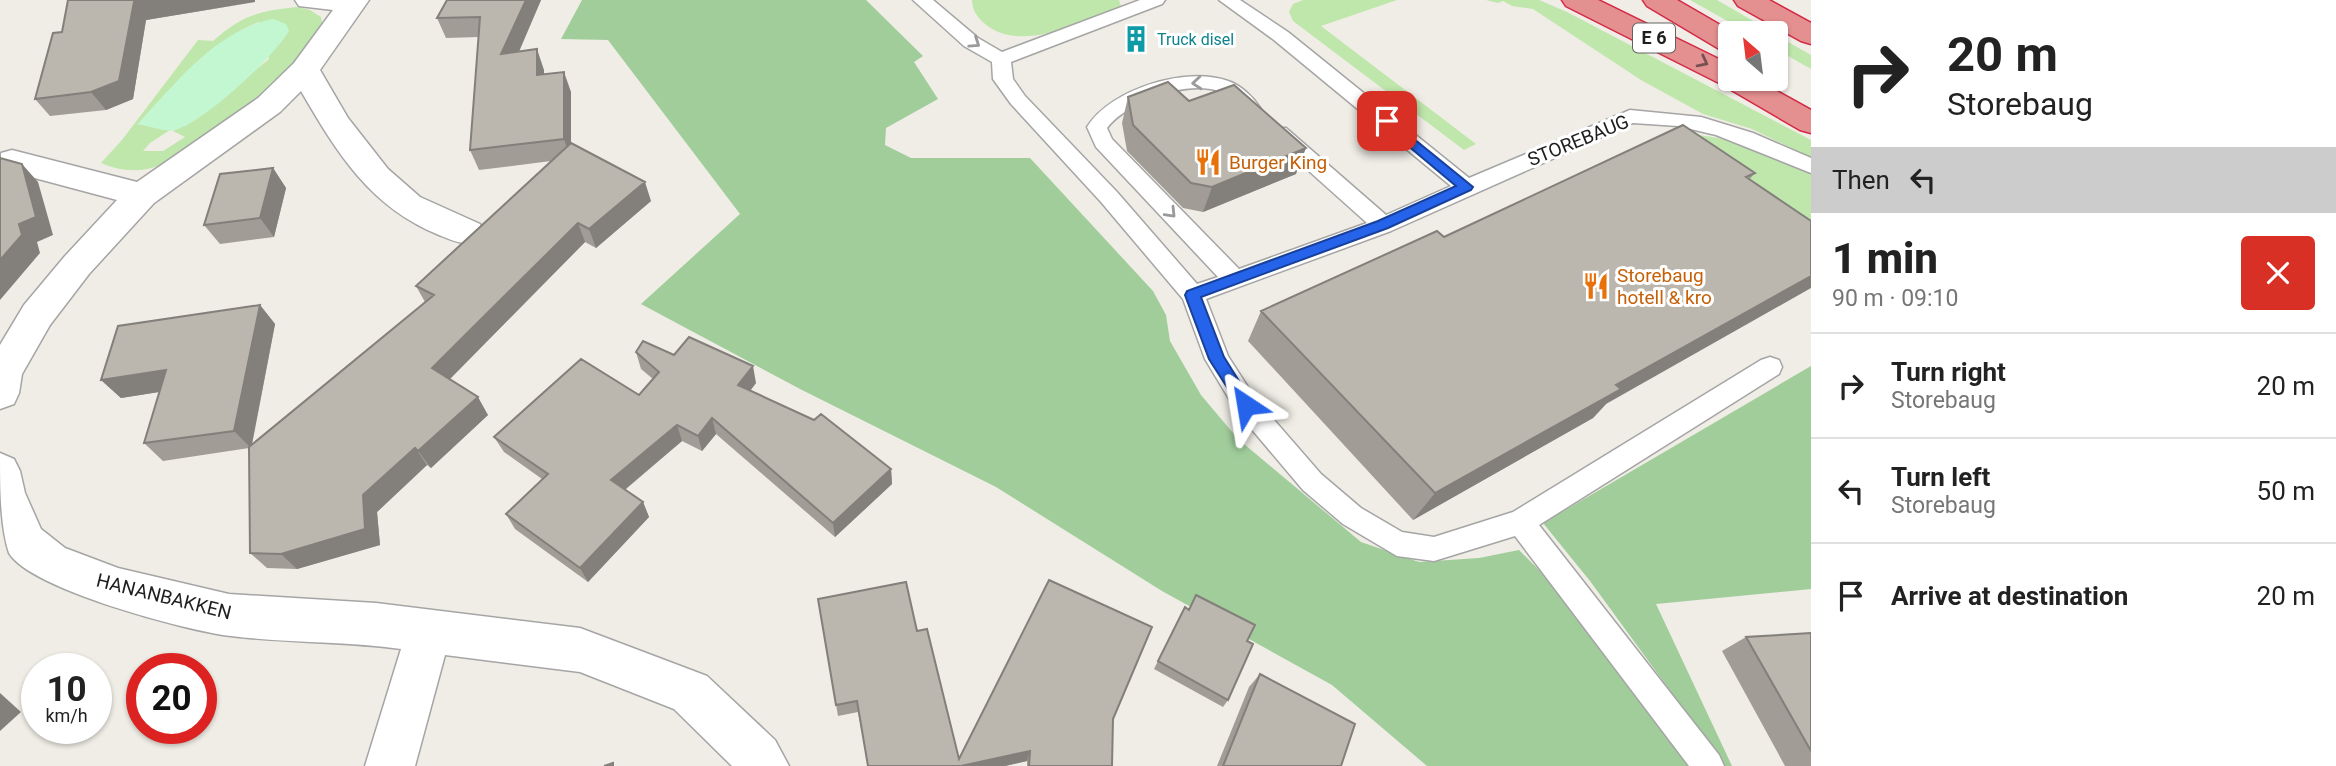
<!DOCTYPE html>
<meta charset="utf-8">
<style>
:root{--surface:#fff;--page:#f2f2f2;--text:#222;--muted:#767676;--line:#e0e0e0}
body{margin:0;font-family:Roboto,sans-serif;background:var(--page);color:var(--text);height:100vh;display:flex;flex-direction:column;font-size:26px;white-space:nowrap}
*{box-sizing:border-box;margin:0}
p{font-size:23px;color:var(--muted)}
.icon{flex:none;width:38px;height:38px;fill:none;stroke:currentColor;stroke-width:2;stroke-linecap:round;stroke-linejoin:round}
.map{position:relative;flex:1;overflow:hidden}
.panel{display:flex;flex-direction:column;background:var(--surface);width:525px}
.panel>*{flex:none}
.banner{background:#fff;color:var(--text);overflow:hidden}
.needle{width:46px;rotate:332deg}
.tools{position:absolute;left:1718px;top:21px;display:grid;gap:14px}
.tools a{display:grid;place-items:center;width:70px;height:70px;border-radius:7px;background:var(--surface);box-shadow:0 2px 5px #0004;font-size:35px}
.speed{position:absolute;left:21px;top:653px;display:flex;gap:14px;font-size:35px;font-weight:700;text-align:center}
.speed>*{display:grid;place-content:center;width:91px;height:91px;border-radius:50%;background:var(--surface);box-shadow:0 2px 5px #0004;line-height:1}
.speed small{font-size:18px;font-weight:400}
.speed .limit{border:10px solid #d22;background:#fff;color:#111}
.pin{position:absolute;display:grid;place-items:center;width:60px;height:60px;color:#fff;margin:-30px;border-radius:14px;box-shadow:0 4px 10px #0006}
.me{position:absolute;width:77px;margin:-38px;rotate:327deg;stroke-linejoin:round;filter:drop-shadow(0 0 5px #0008)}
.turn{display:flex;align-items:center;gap:24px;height:147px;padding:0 21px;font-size:32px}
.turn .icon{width:91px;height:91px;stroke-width:2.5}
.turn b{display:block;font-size:49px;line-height:60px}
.then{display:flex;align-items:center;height:66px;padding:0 21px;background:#0003;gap:14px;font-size:26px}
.round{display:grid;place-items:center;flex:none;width:74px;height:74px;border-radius:7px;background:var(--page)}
.summary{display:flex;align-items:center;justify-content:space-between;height:119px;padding:0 21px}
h1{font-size:42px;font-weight:800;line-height:52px}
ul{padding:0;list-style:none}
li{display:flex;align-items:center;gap:21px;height:105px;padding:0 21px;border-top:2px solid var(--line)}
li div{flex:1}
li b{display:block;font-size:26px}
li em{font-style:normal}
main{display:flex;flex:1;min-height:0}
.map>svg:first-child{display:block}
.grass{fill:#bfe7ac;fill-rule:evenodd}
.forest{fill:#a1cd9b}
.park{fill:#c3f7d1}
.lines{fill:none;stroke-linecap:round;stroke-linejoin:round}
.service-casing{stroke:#a5a5a5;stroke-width:3}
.minor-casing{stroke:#a5a5a5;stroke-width:3}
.motorway-casing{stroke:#d42a46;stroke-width:3}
.service{fill:#fff;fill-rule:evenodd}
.minor{fill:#fff;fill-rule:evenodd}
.motorway{fill:#e48f90;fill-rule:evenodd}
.wall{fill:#a19d96}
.shaded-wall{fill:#837f7a}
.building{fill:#bbb6ae;stroke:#837f7a;stroke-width:2}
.oneway{stroke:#9a9a9a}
.oneway2{stroke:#775151}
.route{fill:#2563eb;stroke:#184099;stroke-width:2}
.labels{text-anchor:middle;stroke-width:6;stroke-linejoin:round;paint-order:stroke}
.far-culture-label{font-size:16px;fill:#0d838f;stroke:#fff;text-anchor:start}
.shield{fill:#fff;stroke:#626262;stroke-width:2}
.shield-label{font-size:18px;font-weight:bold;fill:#1e1e1e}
.street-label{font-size:19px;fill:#1e1e1e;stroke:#fff}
.food-label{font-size:19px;fill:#c56008;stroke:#fff;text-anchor:start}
</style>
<main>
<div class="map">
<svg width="1811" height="766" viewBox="0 0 1811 766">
<rect width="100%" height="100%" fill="#efede5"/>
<path class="grass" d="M 972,0 L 1119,0 L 1121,6 C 1085,21 1019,55 984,23 C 977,17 972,9 972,0 Z
M 1303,0 L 1397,0 L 1321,26 L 1476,144 L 1464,150 L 1293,21 L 1289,12 L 1293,4 Z
M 1486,0 L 1539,0 L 1567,12 L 1811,140 L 1811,158 L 1752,129 L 1703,114 L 1641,80 L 1533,9 L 1512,6 L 1503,1 L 1498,3 Z
M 1690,0 L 1717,0 L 1774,33 L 1749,33 Z
M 297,7 L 310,10 L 321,17 L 323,27 C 294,75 249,104 204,136 C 191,145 178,158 164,164 C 142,173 122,172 101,163 L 122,140 L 198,40 L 213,41 C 242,15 259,11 297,7 ZM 259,22 L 269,59 L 197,118 L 173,131 L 185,137 L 163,151 L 143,151 L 150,143 L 170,130 L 138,124 C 174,85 209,42 259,22 Z
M 1776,35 L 1811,55 L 1811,69 L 1776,49 Z
M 1698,135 C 1739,139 1774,156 1811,174 L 1811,234 L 1791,224 Z"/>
<path class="forest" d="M 582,0 L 866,0 L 923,56 L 914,62 L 938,99 L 886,128 L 885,145 L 911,158 L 1030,158 L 1153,291 L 1166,315 L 1170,341 L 1201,395 L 1238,439 L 1361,542 L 1419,562 L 1479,558 L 1519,550 L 1544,575 L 1693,766 L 1427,766 L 1332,685 L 1162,591 L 996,487 L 802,390 L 641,304 L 740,214 L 608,40 L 561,39 Z
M 1811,366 L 1811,589 L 1656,604 L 1732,766 L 1725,766 L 1590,581 L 1543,523 Z"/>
<path class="park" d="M 273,19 L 286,24 L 289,31 C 273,58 204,122 175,130 C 165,132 148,126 138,124 C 176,83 215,31 273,19 Z"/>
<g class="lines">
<defs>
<path id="service" d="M 913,0 L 933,0 L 978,38 L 1002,52 L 1140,0 L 1165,0 L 1162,4 L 1011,62 L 1013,79 L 1025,96 L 1117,192 L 1197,284 L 1218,277 L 1096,147 L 1087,127 C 1111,89 1186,66 1228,81 C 1241,85 1254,98 1261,109 L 1258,114 C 1239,119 1234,96 1218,91 C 1186,80 1127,102 1107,128 L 1112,139 L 1239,269 L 1367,223 L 1272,138 L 1269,133 L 1272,128 L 1286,128 L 1386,215 L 1451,186 L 1274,40 L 1219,0 L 1240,0 L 1288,32 L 1469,178 L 1630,110 L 1701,117 L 1753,133 L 1811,158 L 1811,173 L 1716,135 L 1678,126 L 1633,123 L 1391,231 L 1206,299 L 1228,356 L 1255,398 L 1321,474 L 1361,508 L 1402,532 L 1434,537 L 1513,512 L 1761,360 L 1770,357 L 1779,360 L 1782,367 L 1779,374 L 1539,525 L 1719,755 L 1724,766 L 1689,766 L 1515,536 L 1434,561 L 1397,556 L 1343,524 L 1303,490 L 1237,412 L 1205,359 L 1183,299 L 1101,202 L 1011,104 L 993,79 L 992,62 L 964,46 Z"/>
<path id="minor" d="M 295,0 L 369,0 L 320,70 L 348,118 L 388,169 L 420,197 L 480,224 L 485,233 L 480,242 C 464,246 454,241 439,235 C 370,207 337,153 301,91 L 280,112 L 154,203 L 89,274 L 50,325 L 22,374 L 19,393 L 14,404 L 0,409 L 0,345 L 24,305 L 65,256 L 117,200 L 1,169 L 1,153 L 12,150 L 137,182 L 258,98 L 294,63 L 333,10 L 299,6 Z
M 0,453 L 14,459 L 20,471 L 25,493 L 41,529 L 65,548 L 118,568 L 229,594 L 376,603 L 580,628 L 707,676 L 775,740 L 789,766 L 732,766 L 674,709 L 580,672 L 445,655 L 415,766 L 365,766 L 401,649 C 345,641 287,643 231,636 C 187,631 30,589 9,553 C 0,526 0,484 0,453 Z"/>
<path id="motorway" d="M 1562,0 L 1598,0 L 1731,65 L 1731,79 L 1755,79 L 1811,110 L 1811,133 L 1800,130 L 1721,84 L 1566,6 Z
M 1643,0 L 1677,0 L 1734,33 L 1731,33 L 1731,53 L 1721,50 L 1647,6 Z
M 1734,0 L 1769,0 L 1811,23 L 1811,44 L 1801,41 L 1738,6 Z"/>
</defs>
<use href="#service" class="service-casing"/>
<use href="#minor" class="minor-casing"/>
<use href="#motorway" class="motorway-casing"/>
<use href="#service" class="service"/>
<use href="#minor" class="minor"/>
<use href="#motorway" class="motorway"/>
</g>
<path class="wall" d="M 541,0 L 519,52 L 544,70 L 544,74 L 571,92 L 571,143 L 651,201 L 596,248 L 585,242 L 450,379 L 488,415 L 431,468 L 427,465 L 377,512 L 380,545 L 297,569 L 267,568 L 250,553 L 249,448 L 163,461 L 144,443 L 159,392 L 121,398 L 101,380 L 260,305 L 275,324 L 252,445 L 425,302 L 416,286 L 551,161 L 479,170 L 470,150 L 479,37 L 446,38 L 437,18 Z
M 255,2 L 146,20 L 133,99 L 106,110 L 50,116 L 35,99 L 62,32 Z
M 1128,97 L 1189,101 L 1296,174 L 1203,212 L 1183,208 L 1127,151 L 1122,123 Z
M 273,168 L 286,188 L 274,237 L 220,244 L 204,225 Z
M 1755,173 L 1749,180 L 1606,404 L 1593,418 L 1413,520 L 1248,341 L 1261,311 L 1444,237 Z
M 636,352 L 674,355 L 756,383 L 750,391 L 891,469 L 892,484 L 835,537 L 716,434 L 702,451 L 682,441 L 625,490 L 643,502 L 649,517 L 588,582 L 515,529 L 506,514 L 542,479 L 504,452 L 494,437 L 639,395 L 653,379 L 641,369 Z
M 1196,595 L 1247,641 L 1228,700 L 1223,707 L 1154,669 L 1185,607 L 1189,610 Z
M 818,599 L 917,631 L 959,759 L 1113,719 L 1112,766 L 1027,766 L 1027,761 L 1005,766 L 868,766 L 858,712 L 838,716 Z
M 1811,633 L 1811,766 L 1785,766 L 1722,651 L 1746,637 Z
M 1260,674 L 1341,766 L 1217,766 L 1249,687 Z"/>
<path class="shaded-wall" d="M 148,0 L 255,0 L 255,2 L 146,20 L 133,99 L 106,110 L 91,92 L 134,2 Z
M 526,0 L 541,0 L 509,74 L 501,54 Z
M 537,49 L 544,70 L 544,95 L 537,75 Z
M 564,72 L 571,92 L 571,159 L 564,139 Z
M 1306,148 L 1296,174 L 1203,212 L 1212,187 Z
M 22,164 L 38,182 L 53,235 L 37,242 L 40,253 L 0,300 L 0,260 L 19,224 Z
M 273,168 L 286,188 L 274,237 L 260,218 Z
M 645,182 L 651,201 L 596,248 L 589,229 Z
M 578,223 L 585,242 L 443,386 L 432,368 Z
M 1811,276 L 1811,288 L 1606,404 L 1593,418 L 1413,520 L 1435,493 L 1616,385 Z
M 260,305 L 275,324 L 251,448 L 234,431 Z
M 753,366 L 756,383 L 742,401 L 738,385 Z
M 166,370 L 184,388 L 121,398 L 101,380 Z
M 478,397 L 488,415 L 431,468 L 418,451 Z
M 712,418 L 716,434 L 702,451 L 698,436 Z
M 677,425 L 682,441 L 618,495 L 611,480 Z
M 415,448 L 427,465 L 377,512 L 380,545 L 297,569 L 281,554 L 363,495 Z
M 891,469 L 892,484 L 835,537 L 833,523 Z
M 643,502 L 649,517 L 588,582 L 580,568 Z
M 0,693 L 21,712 L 0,731 Z
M 1030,751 L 1027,761 L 1005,766 L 961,766 Z"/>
<path class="building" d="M 68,0 L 148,0 L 134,2 L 119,81 L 91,92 L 35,99 L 53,33 L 62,32 Z
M 447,0 L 526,0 L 501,54 L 537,49 L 537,75 L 564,72 L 564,139 L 470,150 L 480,17 L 437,18 Z
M 1168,82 L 1189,101 L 1234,85 L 1306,148 L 1212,187 L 1191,183 L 1133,125 L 1128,97 Z
M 1683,125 L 1755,173 L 1746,177 L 1811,221 L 1811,276 L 1616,385 L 1621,389 L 1435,493 L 1261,311 L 1437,231 L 1444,237 Z
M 571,143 L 645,182 L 589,229 L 578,223 L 432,368 L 478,397 L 418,451 L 415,448 L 363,495 L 365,529 L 281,554 L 250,553 L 249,447 L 434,295 L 416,286 Z
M 0,158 L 22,164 L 36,217 L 19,224 L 22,235 L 0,260 Z
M 273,168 L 260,218 L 204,225 L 220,174 Z
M 260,305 L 234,431 L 144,443 L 166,370 L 101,380 L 118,326 Z
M 689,337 L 753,366 L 738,385 L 814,420 L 821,414 L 891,469 L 833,523 L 712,418 L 698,436 L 677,425 L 611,480 L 643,502 L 580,568 L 506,514 L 548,474 L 494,437 L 581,359 L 639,395 L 659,372 L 636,352 L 643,341 L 674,355 Z
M 1049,580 L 1152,627 L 1113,719 L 1112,766 L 1029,766 L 1030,751 L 961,766 L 868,766 L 857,701 L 836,705 L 818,599 L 906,582 L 917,631 L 927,629 L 959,759 Z
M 1196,595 L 1255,625 L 1247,641 L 1253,644 L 1228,700 L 1158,661 L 1185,607 L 1189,610 Z
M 1811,633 L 1811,751 L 1746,637 Z
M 1260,674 L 1355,724 L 1341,766 L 1223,766 Z
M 613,763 L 613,766 L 604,766 Z"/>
<defs><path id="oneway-chevron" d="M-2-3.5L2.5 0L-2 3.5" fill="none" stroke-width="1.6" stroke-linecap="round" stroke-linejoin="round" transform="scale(1.75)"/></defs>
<g class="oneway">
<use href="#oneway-chevron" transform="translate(975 43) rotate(34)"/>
<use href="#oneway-chevron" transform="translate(1197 83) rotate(175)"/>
<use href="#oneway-chevron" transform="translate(1171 213) rotate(46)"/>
</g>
<use class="oneway2" href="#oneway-chevron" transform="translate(1703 62) rotate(27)"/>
<path class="route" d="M 1387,117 L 1473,187 L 1471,190 L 1388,228 L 1201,297 L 1224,357 L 1254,405 L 1252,409 L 1241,409 L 1209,359 L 1185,295 L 1187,291 L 1378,221 L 1456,186 L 1382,124 L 1382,118 Z"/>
<defs>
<symbol id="building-bare" viewBox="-9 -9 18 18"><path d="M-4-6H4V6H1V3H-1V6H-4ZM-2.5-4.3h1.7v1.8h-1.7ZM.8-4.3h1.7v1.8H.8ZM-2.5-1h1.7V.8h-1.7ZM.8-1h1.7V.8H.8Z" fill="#0f9aa8" stroke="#fff" stroke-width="2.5" paint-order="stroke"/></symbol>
<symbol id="restaurant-bare" viewBox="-9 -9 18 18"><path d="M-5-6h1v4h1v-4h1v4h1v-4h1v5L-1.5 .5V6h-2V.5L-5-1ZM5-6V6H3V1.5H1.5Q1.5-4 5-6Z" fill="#e8710a" stroke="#fff" stroke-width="2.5" paint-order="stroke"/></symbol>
</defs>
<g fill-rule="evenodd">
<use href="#building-bare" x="1117" y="20" width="38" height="38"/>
<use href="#restaurant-bare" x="1189" y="143" width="38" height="38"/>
<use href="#restaurant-bare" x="1577" y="267" width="38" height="38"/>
</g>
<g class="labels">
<g class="far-culture-label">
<text x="1157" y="45">Truck disel</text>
</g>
<rect class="shield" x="1633" y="23.5" width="42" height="29" rx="5"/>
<g class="shield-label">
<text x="1654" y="44">E 6</text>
</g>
<g class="street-label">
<text transform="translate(1578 140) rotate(-22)" y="7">STOREBAUG</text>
<text transform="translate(164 596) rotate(14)" y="7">HANANBAKKEN</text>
</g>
<g class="food-label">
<text x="1229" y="169">Burger King</text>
<text x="1617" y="282">Storebaug<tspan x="1617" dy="22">hotell &amp; kro</tspan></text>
</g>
</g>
</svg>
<div class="tools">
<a><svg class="needle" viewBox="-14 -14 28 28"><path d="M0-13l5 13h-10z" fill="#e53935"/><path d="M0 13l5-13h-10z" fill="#767676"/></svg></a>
</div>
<div class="speed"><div>10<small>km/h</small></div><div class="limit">20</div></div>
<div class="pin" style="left:1387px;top:121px;background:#d93025"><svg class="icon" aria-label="arrive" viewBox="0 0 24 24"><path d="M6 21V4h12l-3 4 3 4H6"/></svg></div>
<svg class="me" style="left:1246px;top:405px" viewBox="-20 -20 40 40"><path d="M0-17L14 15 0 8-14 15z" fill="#2563eb" stroke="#fff" stroke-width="4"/></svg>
</div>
<section class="panel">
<div class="banner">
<div class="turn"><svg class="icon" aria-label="right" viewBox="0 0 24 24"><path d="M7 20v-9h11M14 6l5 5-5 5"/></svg><div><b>20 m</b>Storebaug</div></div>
<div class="then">Then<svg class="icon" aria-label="left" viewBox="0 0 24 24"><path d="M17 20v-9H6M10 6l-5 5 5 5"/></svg></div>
</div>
<div class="summary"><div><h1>1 min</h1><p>90 m · 09:10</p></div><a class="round" style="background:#d93025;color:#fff"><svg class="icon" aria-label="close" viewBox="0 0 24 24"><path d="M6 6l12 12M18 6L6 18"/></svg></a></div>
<ul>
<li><svg class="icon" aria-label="right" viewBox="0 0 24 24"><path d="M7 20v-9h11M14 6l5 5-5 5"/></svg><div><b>Turn right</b><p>Storebaug</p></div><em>20 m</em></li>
<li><svg class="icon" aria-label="left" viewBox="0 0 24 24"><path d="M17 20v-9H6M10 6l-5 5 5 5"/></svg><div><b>Turn left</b><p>Storebaug</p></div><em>50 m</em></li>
<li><svg class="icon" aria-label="arrive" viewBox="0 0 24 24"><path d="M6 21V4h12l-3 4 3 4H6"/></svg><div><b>Arrive at destination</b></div><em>20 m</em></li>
</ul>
</section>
</main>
